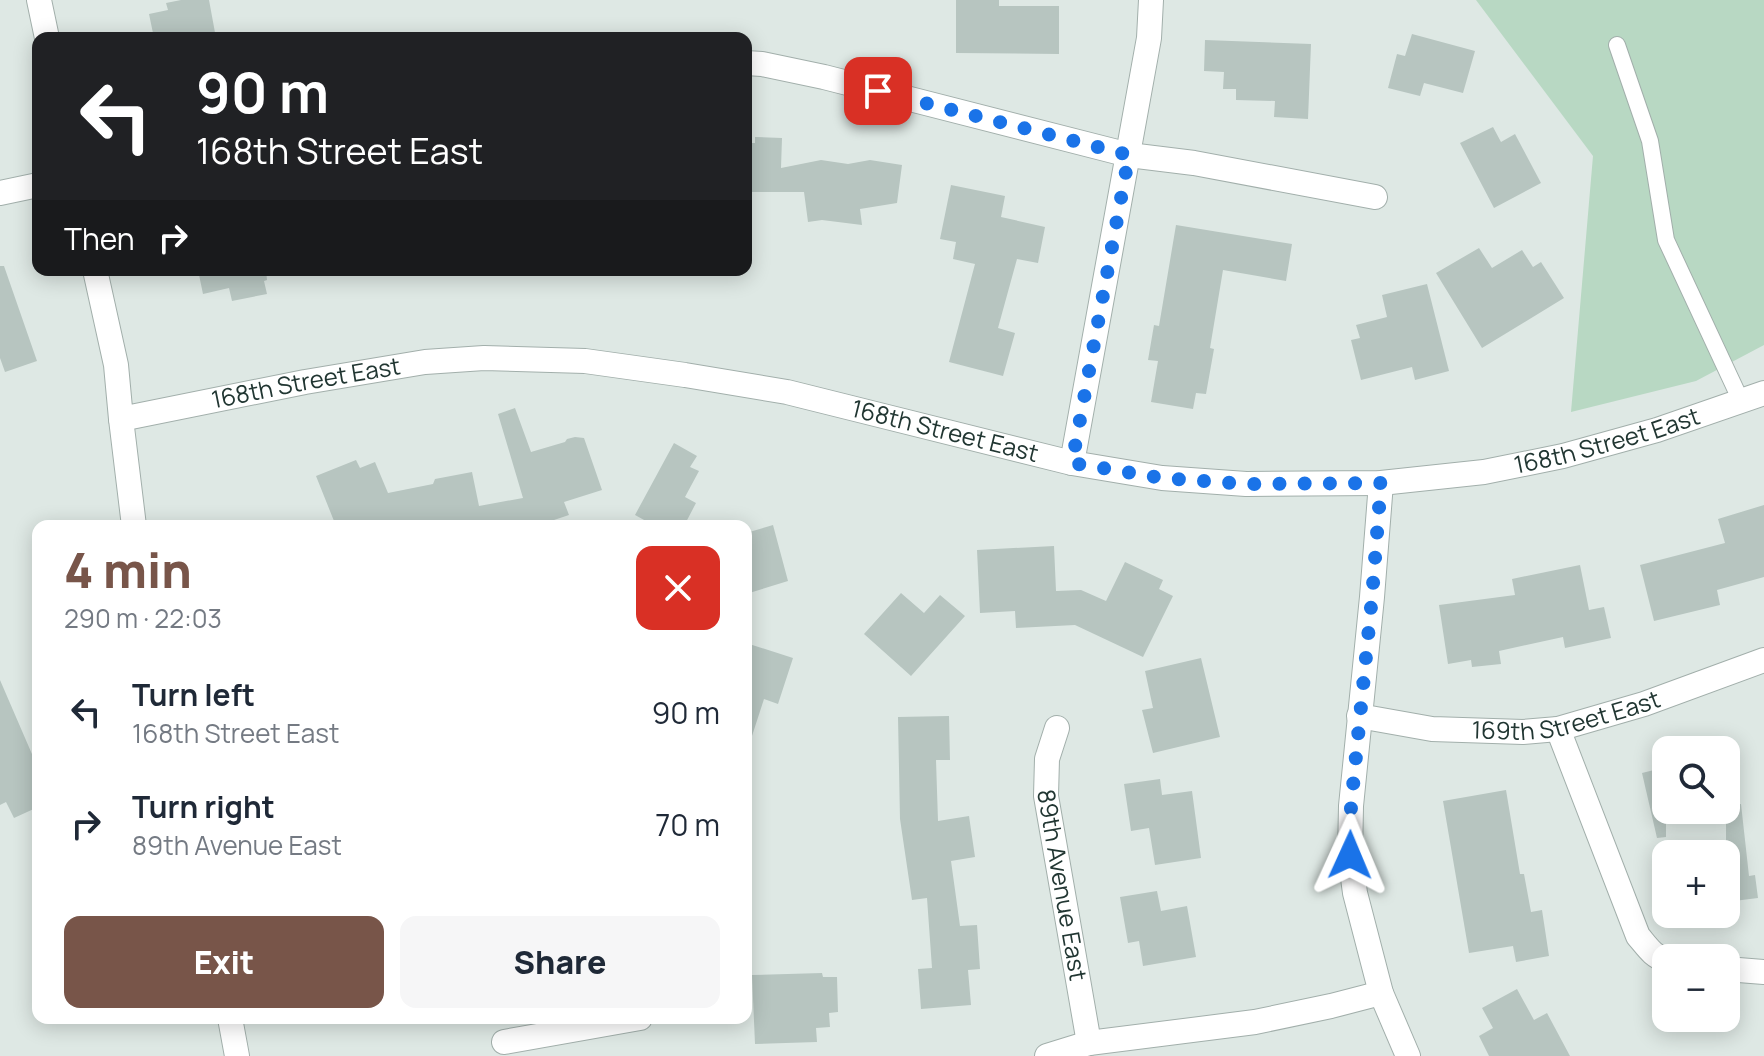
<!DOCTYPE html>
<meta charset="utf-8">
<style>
:root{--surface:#fff;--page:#f6f6f7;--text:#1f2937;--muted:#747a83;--accent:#785549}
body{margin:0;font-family:Manrope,sans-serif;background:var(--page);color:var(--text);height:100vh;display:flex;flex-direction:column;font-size:30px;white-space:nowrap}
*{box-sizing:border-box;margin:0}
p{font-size:26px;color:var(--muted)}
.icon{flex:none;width:44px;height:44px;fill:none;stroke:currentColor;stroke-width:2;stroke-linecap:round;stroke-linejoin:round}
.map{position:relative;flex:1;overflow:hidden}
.sheet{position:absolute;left:32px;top:520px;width:720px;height:504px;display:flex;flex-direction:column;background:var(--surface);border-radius:16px;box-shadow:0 4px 20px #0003}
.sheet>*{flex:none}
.hud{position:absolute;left:32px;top:32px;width:720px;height:244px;border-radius:16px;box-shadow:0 4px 20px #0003;background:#202124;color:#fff;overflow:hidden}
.controls{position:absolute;left:1652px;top:736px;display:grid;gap:16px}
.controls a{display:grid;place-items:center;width:88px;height:88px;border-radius:16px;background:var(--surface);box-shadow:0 4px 20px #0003;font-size:40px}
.pin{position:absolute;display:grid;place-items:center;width:68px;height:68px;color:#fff;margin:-34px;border-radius:16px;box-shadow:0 4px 12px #0006}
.me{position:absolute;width:88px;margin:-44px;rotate:1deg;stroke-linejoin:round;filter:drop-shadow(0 0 6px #0008)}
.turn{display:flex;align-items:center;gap:28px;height:168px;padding:0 32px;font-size:36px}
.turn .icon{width:104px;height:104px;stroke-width:2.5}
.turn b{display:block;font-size:56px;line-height:68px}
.then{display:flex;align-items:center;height:76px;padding:0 32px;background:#0003;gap:16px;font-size:30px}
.round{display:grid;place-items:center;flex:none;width:84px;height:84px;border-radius:16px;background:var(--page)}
.headline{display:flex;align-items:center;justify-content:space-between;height:136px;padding:0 32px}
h1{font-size:48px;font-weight:800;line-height:60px;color:var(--accent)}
.primary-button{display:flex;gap:16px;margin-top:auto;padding:16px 32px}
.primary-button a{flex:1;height:92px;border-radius:16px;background:var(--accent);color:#fff;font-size:32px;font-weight:800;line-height:92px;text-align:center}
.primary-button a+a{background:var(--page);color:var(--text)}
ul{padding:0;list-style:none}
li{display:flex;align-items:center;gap:24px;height:112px;padding:0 32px}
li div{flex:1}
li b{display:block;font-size:30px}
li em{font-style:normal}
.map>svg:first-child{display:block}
.green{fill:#b8d8c3}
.building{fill:#b7c5c0}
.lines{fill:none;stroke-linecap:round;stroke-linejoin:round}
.service-casing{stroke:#a2afab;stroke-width:18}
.minor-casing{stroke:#a2afab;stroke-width:26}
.tertiary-casing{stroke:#a2afab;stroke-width:26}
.service{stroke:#fff;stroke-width:16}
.minor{stroke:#fff;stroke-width:24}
.tertiary{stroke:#fff;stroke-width:24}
.route{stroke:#1a73e8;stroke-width:14;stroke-dasharray:0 25.2}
.labels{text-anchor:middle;stroke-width:7;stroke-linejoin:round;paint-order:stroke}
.street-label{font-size:24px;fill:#213632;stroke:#eef5f2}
</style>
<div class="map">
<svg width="1764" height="1056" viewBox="0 0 1764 1056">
<rect width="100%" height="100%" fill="#dee8e4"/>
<path class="green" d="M 1476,0 L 1764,0 L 1764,345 L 1696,381 L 1571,412 L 1593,156 Z"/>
<path class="building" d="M 181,0 L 209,0 L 216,38 L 154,38 L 149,14 L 168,10 L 166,3 Z
M 956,0 L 999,0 L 999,6 L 1059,6 L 1059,54 L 956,53 Z
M 1412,34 L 1475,51 L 1463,93 L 1424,83 L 1420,96 L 1388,88 L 1397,54 L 1405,56 Z
M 1205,40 L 1311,44 L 1308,119 L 1274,117 L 1275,101 L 1236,100 L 1236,89 L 1223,89 L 1224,72 L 1204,71 Z
M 1493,127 L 1501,142 L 1515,134 L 1541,183 L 1494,208 L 1460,143 Z
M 755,137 L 782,138 L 781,168 L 821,160 L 848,164 L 870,160 L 902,165 L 897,203 L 860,209 L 862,225 L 822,220 L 808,222 L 804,192 L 746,192 L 746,143 L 755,143 Z
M 951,185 L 1005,196 L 1001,217 L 1045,227 L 1038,263 L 1017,259 L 998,328 L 1015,333 L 1003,376 L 949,362 L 975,264 L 953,259 L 956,242 L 940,239 Z
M 1176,225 L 1292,244 L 1286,281 L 1223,270 L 1210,348 L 1214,349 L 1206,394 L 1196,393 L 1193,409 L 1151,402 L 1158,361 L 1148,360 L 1154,325 L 1159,326 Z
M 1479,248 L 1492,268 L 1522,250 L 1533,267 L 1541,262 L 1564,298 L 1482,348 L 1436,273 Z
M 0,266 L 4,266 L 37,361 L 5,372 L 0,358 Z
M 198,270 L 266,270 L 267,280 L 264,281 L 267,294 L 232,301 L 229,288 L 203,294 Z
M 1427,284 L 1449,371 L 1415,380 L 1412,367 L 1361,380 L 1351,340 L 1360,338 L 1356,325 L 1387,317 L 1382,295 Z
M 515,408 L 531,452 L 565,442 L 567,439 L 575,437 L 584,438 L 602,490 L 564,502 L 569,515 L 536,526 L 336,526 L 316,476 L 356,460 L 360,468 L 375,462 L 388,493 L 433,484 L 435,479 L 472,472 L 479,506 L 523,498 L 498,414 Z
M 674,443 L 697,456 L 690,467 L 699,471 L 685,497 L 696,503 L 684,526 L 655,526 L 635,515 Z
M 1764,505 L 1764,577 L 1717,590 L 1720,605 L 1654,621 L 1640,565 L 1725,543 L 1718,519 Z
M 773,525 L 788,581 L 746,594 L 746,533 Z
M 1054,546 L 1056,591 L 1081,590 L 1106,601 L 1125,562 L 1163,580 L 1159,589 L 1173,596 L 1143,657 L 1075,625 L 1016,628 L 1015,611 L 980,613 L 977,550 Z
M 1580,565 L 1589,610 L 1604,607 L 1611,638 L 1565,648 L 1563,637 L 1499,651 L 1501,664 L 1472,667 L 1471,660 L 1448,664 L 1439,605 L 1515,595 L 1512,579 Z
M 901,593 L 924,613 L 940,595 L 965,616 L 911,676 L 864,634 Z
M 746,643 L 793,658 L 778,704 L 764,699 L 751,739 L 746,739 Z
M 1201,658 L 1220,737 L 1153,753 L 1142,710 L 1153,708 L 1145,671 Z
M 0,680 L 38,768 L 38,807 L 14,818 L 6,802 L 0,805 Z
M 949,716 L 950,760 L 936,760 L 938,821 L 969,816 L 975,857 L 951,861 L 960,926 L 977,925 L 980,969 L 968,970 L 971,1005 L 921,1009 L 918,969 L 932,968 L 927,898 L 912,900 L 900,819 L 898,717 Z
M 1666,767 L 1666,837 L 1657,838 L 1642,773 Z
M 1160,779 L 1162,795 L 1192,791 L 1201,858 L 1155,865 L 1149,828 L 1131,831 L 1124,784 Z
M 1506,790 L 1520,874 L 1524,874 L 1531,912 L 1542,910 L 1549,956 L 1516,962 L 1513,946 L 1469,953 L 1443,801 Z
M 1741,804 L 1749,876 L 1755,875 L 1758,898 L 1726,902 L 1726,805 Z
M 1157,891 L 1161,911 L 1187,906 L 1196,957 L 1143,966 L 1139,941 L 1128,943 L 1120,897 Z
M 822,973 L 823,977 L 837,977 L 838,1012 L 829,1013 L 830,1027 L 816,1028 L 817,1042 L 755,1044 L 752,975 Z
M 1517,989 L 1534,1020 L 1547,1013 L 1570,1056 L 1489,1056 L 1479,1036 L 1493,1028 L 1482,1008 Z"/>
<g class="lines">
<defs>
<path id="service" d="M 1617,45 L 1650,141 L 1666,240 L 1741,401"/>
<g id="minor">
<path d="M 746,63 L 762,64 L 824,77 L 1129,155 L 1194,163 L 1375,197"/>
<path d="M 0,193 L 38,185"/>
<path d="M 121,419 L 134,526"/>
<path d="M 1072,463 L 1149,38 L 1151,0"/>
<path d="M 1381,483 L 1372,597 L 1351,806 L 1350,855 L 1355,893 L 1381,993 L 1408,1056"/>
<path id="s1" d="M 1359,716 L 1432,729 L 1523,732 L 1558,729 L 1644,704 L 1764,660"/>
<path id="s2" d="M 1057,728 L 1047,759 L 1046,796 L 1089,1043"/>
<path d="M 1558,729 L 1638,936 C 1646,945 1653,957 1666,960"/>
<path d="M 1726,969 L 1764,972"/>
<path d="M 230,1018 L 237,1056"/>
<path d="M 504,1042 L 640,1018"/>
<path d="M 1047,1056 L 1089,1043 L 1255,1022 L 1331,1006 L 1381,993"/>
</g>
<g id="tertiary">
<path d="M 39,0 L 47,38"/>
<path id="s3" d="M 95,270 L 116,365 L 121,419 L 305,382 L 425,362 L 484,358 L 585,361 L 685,375 L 787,392 L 1072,463 L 1162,478 L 1246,484 L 1381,483 L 1484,472 L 1563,456 L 1657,430 L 1764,393"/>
</g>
</defs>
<use href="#service" class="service-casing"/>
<use href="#minor" class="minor-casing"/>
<use href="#tertiary" class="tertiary-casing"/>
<use href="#service" class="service"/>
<use href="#minor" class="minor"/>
<use href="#tertiary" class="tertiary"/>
</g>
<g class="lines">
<path class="route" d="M 878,91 L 1129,155 L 1072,463 L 1162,478 L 1246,484 L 1381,483 L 1372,597 L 1351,806 L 1350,855"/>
</g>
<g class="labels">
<g class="street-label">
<text dy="8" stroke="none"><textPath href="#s3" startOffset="340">168th Street East</textPath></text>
<text dy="8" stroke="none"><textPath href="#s3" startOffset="988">168th Street East</textPath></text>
<text dy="8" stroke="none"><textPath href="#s3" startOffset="1660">168th Street East</textPath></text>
<text dy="8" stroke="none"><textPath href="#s1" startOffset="210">169th Street East</textPath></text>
<text dy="8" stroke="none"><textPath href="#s2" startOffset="160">89th Avenue East</textPath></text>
</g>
</g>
</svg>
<div class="controls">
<a><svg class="icon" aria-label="search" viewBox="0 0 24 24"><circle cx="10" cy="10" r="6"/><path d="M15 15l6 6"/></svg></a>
<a>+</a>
<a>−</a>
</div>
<div class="pin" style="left:878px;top:91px;background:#d93025"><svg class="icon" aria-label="arrive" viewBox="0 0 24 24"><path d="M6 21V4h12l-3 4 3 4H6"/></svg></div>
<svg class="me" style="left:1350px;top:855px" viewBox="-20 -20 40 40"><path d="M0-17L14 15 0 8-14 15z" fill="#1a73e8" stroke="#fff" stroke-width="4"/></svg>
<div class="hud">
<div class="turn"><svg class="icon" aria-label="left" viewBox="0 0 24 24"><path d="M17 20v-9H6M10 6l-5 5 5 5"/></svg><div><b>90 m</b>168th Street East</div></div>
<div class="then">Then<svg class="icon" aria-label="right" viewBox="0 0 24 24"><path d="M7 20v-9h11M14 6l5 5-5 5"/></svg></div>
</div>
<section class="sheet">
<div class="headline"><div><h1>4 min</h1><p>290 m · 22:03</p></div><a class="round" style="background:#d93025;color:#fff"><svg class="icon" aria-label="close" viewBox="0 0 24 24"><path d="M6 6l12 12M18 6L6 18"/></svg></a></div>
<ul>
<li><svg class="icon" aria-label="left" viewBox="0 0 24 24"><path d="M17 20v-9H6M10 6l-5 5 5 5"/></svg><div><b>Turn left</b><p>168th Street East</p></div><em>90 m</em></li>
<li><svg class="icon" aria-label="right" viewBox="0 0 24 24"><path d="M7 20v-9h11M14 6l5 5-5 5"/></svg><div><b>Turn right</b><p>89th Avenue East</p></div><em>70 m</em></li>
</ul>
<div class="primary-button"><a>Exit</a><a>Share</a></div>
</section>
</div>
